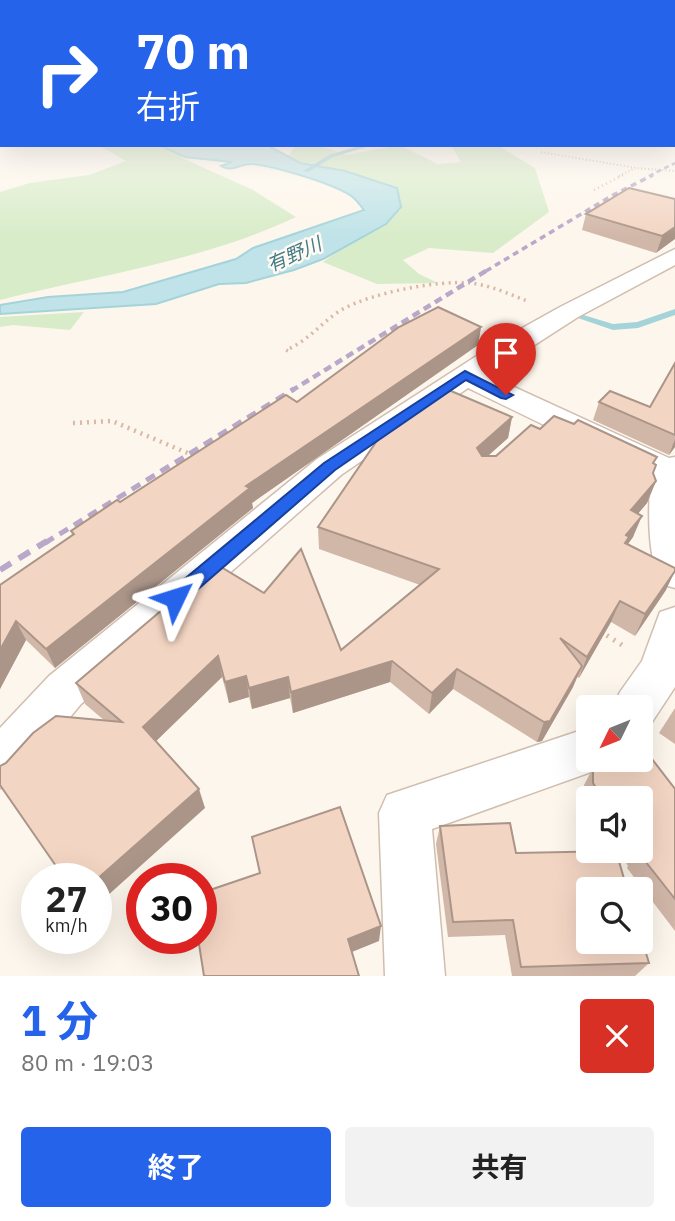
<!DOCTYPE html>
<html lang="ja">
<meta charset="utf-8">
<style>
:root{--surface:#fff;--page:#f2f2f2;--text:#222;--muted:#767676;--accent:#2563eb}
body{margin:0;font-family:"IBM Plex Sans","Noto Sans JP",sans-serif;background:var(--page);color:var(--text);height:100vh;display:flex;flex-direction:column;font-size:26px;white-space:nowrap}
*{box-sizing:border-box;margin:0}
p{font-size:23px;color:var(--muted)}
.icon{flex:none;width:38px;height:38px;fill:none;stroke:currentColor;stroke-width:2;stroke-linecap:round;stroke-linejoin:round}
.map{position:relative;height:976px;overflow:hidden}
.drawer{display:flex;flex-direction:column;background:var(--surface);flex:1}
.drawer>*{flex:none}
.top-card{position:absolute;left:0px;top:0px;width:676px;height:147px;box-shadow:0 7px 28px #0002;background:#2563eb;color:#fff;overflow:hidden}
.needle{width:46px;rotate:227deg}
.controls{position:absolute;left:576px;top:695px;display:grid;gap:14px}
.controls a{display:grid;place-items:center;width:77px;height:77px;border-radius:7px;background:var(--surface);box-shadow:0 7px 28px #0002;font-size:35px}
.speed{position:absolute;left:21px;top:863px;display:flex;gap:14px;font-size:35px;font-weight:700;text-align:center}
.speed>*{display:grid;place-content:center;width:91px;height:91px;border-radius:50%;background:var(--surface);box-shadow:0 7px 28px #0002;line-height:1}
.speed small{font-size:18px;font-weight:400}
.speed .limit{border:10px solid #d22;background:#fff;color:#111}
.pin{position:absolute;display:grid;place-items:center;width:60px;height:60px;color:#fff;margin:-72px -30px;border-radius:50% 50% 50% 0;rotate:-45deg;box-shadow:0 0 7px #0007}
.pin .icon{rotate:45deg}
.me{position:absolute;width:77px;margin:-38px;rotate:49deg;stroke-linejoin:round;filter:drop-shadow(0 0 5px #0008)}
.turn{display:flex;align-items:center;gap:24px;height:147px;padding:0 21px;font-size:32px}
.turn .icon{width:91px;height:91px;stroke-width:2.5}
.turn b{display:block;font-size:49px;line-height:60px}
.round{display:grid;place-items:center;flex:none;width:74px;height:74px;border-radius:7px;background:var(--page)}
.overview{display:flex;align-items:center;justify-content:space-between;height:119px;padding:0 21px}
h1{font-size:42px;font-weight:700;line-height:52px;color:var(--accent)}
.button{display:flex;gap:14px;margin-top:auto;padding:14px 21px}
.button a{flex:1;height:80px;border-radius:7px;background:var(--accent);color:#fff;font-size:28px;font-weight:700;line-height:80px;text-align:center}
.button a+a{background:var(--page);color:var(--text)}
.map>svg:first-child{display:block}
.green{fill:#d8ecc9}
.water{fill:#bfe3e8;stroke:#a5d3da;stroke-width:2}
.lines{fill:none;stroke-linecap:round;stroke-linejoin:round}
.stream{fill:#a5d3da;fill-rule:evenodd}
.minor-casing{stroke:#d1beb0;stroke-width:3}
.path-far4{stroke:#d9b8a5;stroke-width:2;stroke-dasharray:1 2.5;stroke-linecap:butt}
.path-far3{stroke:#d9b8a5;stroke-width:2.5;stroke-dasharray:1 3.5;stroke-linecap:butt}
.path-far2{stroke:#d9b8a5;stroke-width:3.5;stroke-dasharray:2 4.5;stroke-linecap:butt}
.path-far1{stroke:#d9b8a5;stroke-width:4.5;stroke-dasharray:2 5;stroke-linecap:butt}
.path{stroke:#d9b8a5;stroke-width:5;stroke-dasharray:2 6;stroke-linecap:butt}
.minor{fill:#fff;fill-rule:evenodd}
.rail-far4{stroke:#b9a8c9;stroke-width:2.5;stroke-dasharray:5 3.5;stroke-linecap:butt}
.rail-far3{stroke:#b9a8c9;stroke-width:3.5;stroke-dasharray:6 4.5;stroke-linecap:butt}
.rail-far2{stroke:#b9a8c9;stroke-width:4.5;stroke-dasharray:8 5;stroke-linecap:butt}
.rail-far1{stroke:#b9a8c9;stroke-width:5;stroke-dasharray:10 7;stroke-linecap:butt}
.rail{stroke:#b9a8c9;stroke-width:6;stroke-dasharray:13 9;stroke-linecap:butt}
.wall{fill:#d1b7a8}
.shaded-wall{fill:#aa9588}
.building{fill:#f3d5c3;stroke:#aa9588;stroke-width:2}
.route{fill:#2563eb;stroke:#184099;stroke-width:2}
.labels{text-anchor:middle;stroke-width:5;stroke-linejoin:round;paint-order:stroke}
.far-water-label{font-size:19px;font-style:italic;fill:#437c86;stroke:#fffaf3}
</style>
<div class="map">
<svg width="675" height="976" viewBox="0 0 675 976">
<rect width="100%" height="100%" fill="#fdf6ec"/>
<path class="green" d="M 98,145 L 168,145 L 179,148 L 182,158 L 253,190 L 296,217 C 203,261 99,275 0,300 L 0,192 L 30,183 L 89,175 L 126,161 Z
M 296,145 L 317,145 L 347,155 L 399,145 L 438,164 L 461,162 L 451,145 L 497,145 L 535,168 L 549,212 L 493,253 L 429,248 L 403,260 L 419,274 L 438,283 L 377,284 L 323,262 L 396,207 L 284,163 Z
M 84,312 L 70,330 L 13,325 L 0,327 L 0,317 Z"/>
<path class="water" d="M 159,145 L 267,145 L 300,163 L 345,171 L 397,188 L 401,207 L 386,224 L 323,259 L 294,270 L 246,283 L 219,284 L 156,304 L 0,314 L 0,305 L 48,297 L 123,292 L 236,259 L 253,248 L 364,210 C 359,204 355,197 348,194 C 330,183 272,165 252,164 C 241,163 232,173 221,166 L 232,162 L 185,157 Z"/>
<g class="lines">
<path class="stream" d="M 674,112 L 675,112 L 675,116 L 674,116 Z
M 362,145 L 373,145 L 333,157 L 308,172 L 303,171 L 329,155 Z
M 675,309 L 675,315 L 638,328 L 613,330 L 572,316 L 577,313 L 613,324 L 637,322 Z"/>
<defs>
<path id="minor" d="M 675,249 L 675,265 L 578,317 L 488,375 L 669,458 L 675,457 L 675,588 L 661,584 C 647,557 648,507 651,477 L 468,388 L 341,475 L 81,704 L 17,781 L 0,788 L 0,728 L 49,676 L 317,459 L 506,337 L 560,307 Z
M 675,607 L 675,687 L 652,722 L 640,726 L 640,707 L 613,707 L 620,692 L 642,661 L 660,612 Z
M 588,728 L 588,760 L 609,760 L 605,767 L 432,829 L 445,976 L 385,976 L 379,813 L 387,795 Z"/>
</defs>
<use href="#minor" class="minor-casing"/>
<path class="path-far4" d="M 541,152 L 636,168 L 675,171
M 619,176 L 635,168"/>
<path class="path-far3" d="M 594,190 L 623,175"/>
<path class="path-far2" d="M 288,351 L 286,350 C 309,341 322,321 343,309 C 372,293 437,280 470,283 C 490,285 509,294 527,301"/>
<path class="path-far1" d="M 73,423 L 112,421 L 197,457"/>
<path class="path" d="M 600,631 L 625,647"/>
<use href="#minor" class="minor"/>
<path class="rail-far4" d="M 649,176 L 675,163"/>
<path class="rail-far3" d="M 486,271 L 613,195 L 653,175"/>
<path class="rail-far2" d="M 291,391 L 489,269"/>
<path class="rail-far1" d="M 45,543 L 294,389"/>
<path class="rail" d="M 0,570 L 47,541"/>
</g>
<path class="wall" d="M 675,199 L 656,253 L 582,230 L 586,214 Z
M 481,327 L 478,345 L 252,503 L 253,508 L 55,668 L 26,640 L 0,689 L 0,585 L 72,535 L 71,531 L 120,502 L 297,402 Z
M 675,363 L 675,447 L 669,455 L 593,420 L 599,402 L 650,407 Z
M 512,417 L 508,438 L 488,456 L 496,456 L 540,429 L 654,464 L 653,473 L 656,481 L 647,503 L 638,514 L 633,537 L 628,544 L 666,590 L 635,636 L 611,622 L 579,678 L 577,677 L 573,687 L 542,741 L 537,742 L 453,689 L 429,714 L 390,682 L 293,713 L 290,698 L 252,709 L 249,697 L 229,703 L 222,677 L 156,741 L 205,808 L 56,866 L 105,721 L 85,704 L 76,683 L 216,564 L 341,650 L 420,585 L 319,549 L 318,527 Z
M 675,708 L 675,744 L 659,733 Z
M 593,768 L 675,789 L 675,931 L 627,868 L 628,866 L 618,850 L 640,850 L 640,798 L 588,798 L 588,806 L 584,800 L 584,785 Z
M 440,826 L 516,853 L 649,963 L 635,976 L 512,976 L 505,935 L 448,937 L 436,844 Z"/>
<path class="shaded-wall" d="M 675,227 L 675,239 L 656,253 L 662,236 Z
M 481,327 L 478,345 L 252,503 L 253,508 L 55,668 L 46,649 L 246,486 Z
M 512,417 L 508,438 L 473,469 L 477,448 Z
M 675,439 L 675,447 L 669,455 Z
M 656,481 L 647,503 L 622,532 L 631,510 Z
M 642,516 L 633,537 L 625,548 L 621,559 L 626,535 Z
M 675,571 L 666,590 L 635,636 L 645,614 Z
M 620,601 L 611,622 L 579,678 L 587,657 Z
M 16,621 L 26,640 L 0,689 L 0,650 Z
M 218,656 L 222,677 L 150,747 L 143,727 Z
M 392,661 L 390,682 L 293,713 L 291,692 Z
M 582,666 L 573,687 L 542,741 L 537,742 L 544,722 Z
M 457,669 L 453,689 L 429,714 L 432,693 Z
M 246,676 L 249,697 L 229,703 L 225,682 Z
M 288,677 L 290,698 L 252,709 L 249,688 Z
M 199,789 L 205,808 L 96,906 L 96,880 Z
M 381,926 L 379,941 L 347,954 L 348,939 Z"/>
<path class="building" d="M 629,188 L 675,199 L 675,227 L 662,236 L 586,214 Z
M 438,307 L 481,327 L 246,486 L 250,488 L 46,649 L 16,621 L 0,650 L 0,585 L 74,534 L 71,531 L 117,500 L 120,502 L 286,395 L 297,402 L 399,327 Z
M 675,363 L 675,435 L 599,402 L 610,391 L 650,407 Z
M 444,388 L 512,417 L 477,448 L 482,456 L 496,456 L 531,425 L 540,429 L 554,416 L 574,424 L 578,420 L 657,457 L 653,463 L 656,465 L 653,473 L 656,481 L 631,510 L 642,516 L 626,535 L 629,537 L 625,543 L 675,568 L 675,571 L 645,614 L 620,601 L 587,657 L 560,638 L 582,666 L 550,721 L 544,722 L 457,669 L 432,693 L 392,661 L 291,692 L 288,677 L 249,688 L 246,676 L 225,682 L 218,656 L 143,727 L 199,789 L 96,880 L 96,878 L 47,878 L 45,875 L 56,866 L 0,785 L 0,766 L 6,763 L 33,733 L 56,716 L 122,722 L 76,683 L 216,564 L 264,593 L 301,549 L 341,650 L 439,569 L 318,527 L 387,426 Z
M 642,746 L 675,789 L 675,899 L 638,852 L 641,852 L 640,850 L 640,798 L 603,798 L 593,783 L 593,768 L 612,760 L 640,760 L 640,747 Z
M 340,807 L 381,926 L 348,939 L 359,976 L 204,976 L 198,938 L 201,938 L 201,893 L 260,873 L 252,837 Z
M 510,823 L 516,853 L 616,851 L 627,889 L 588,889 L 588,942 L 640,942 L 640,933 L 649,963 L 521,967 L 513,920 L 453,922 L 440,826 Z"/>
<linearGradient id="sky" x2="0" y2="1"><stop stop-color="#97c7e8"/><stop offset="0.43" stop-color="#fefbf6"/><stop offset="1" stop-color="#fefbf6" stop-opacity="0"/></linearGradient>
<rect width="675" height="237" fill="url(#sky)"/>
<path class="route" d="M 465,371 L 513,395 L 506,399 L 501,398 L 466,380 L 335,470 L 182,603 L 175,605 L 169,603 L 166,598 L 169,592 L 324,463 Z"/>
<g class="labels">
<g class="far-water-label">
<text transform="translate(294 254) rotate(-24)" y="7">有野川</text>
</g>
</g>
</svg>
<div class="controls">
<a><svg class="needle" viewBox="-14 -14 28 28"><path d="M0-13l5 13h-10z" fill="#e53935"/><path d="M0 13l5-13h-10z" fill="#767676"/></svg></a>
<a><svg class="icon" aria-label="sound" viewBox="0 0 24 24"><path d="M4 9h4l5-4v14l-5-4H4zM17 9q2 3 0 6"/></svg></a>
<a><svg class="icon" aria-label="search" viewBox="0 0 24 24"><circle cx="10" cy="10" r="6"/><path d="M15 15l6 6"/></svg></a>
</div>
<div class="speed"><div>27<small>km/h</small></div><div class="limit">30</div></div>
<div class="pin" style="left:506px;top:395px;background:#d93025"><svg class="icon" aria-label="arrive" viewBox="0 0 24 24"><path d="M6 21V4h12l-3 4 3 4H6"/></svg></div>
<svg class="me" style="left:175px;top:598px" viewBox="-20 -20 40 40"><path d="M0-17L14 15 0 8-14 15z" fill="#2563eb" stroke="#fff" stroke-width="4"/></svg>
<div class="top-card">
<div class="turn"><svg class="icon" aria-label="right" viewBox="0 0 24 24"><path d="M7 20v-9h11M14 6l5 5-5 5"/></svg><div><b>70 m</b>右折</div></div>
</div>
</div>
<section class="drawer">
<div class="overview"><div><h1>1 分</h1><p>80 m · 19:03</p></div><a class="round" style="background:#d93025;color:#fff"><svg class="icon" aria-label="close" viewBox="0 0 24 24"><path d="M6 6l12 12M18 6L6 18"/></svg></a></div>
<div class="button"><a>終了</a><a>共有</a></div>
</section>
